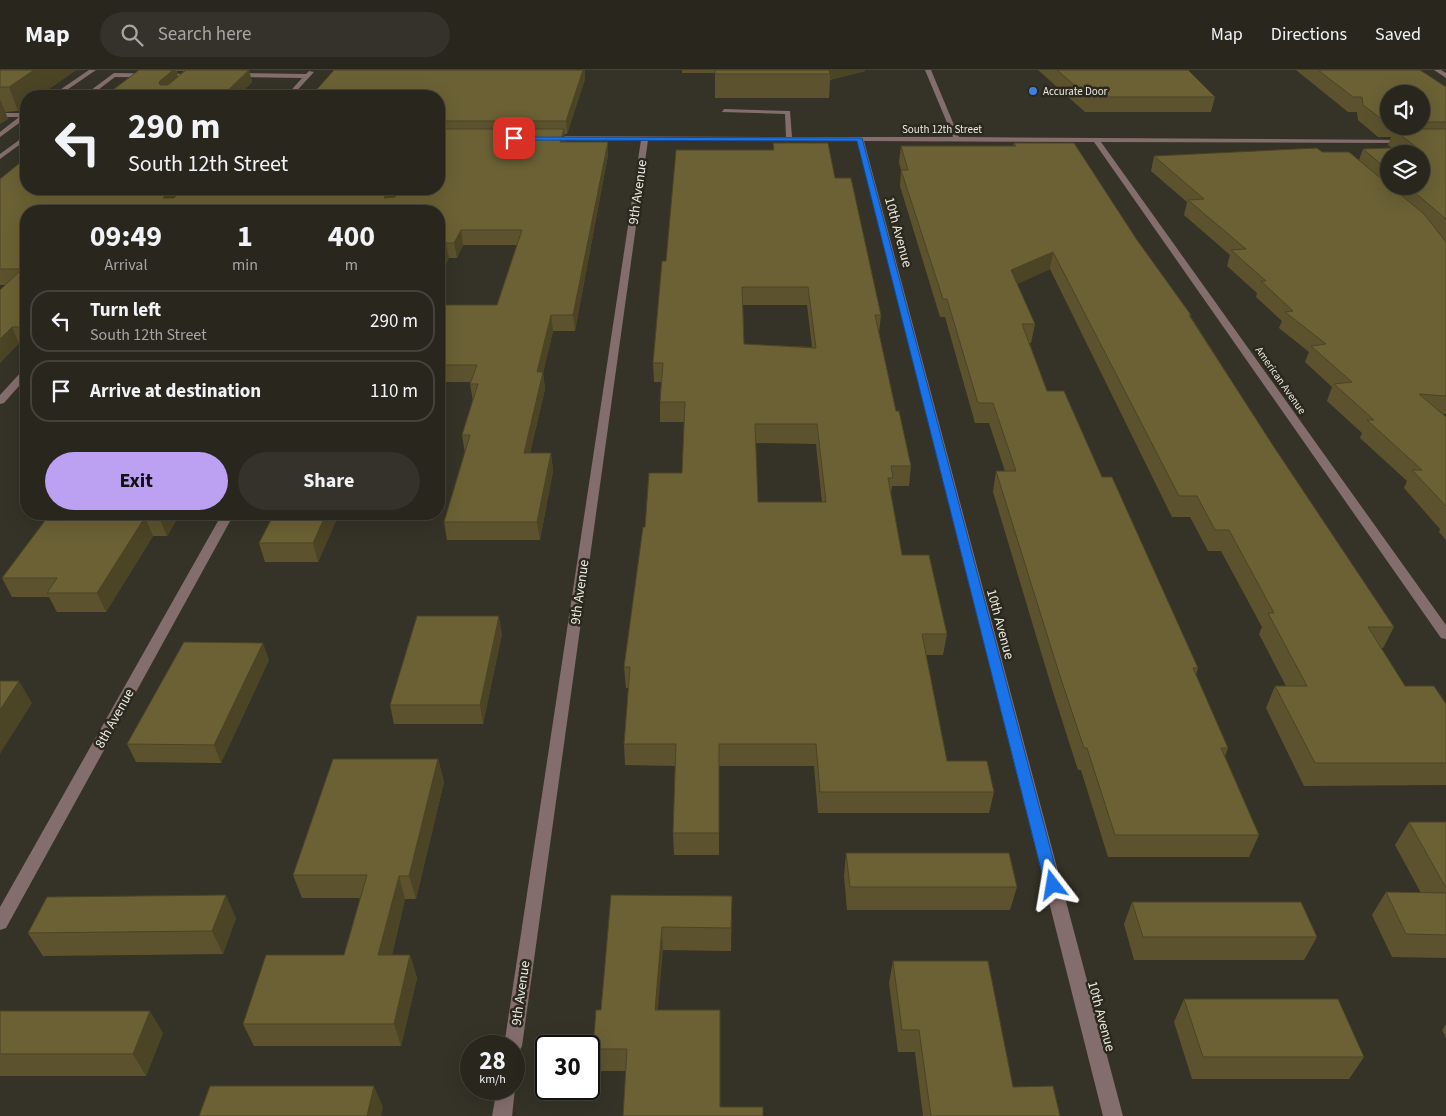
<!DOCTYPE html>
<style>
:root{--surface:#28261d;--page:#34322a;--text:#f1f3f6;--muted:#a5a5a4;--line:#44433b;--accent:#bca0f2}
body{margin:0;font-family:"Source Sans 3",sans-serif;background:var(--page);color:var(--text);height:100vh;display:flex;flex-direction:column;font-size:19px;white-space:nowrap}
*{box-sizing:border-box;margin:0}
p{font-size:16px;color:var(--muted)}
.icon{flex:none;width:28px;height:28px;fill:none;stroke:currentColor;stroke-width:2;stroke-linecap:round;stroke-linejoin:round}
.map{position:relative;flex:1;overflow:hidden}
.details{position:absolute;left:20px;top:135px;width:425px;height:315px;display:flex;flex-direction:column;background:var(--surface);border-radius:20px;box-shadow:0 5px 20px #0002,0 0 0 1px var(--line)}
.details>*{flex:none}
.guide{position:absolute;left:20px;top:20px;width:425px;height:105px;border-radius:20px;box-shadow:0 5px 20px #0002,0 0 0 1px var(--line);background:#28261d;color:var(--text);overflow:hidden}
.tools{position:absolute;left:1380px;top:15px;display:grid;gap:10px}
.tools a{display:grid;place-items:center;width:50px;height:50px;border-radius:50%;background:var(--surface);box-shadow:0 5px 20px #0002,0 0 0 1px var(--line);font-size:25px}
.speed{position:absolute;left:460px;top:965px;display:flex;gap:10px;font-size:25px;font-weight:700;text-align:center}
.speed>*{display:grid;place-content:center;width:65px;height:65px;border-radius:50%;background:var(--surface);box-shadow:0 5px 20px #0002,0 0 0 1px var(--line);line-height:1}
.speed small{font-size:12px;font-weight:400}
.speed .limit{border:2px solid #111;border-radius:8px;background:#fff;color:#111}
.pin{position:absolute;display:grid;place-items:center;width:42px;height:42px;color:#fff;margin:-21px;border-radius:10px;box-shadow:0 2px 8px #0006}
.me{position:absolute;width:55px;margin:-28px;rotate:346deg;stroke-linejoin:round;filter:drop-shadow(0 0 4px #0008)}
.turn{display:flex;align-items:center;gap:18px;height:105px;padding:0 25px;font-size:22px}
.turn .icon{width:65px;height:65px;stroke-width:2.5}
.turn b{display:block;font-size:35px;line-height:42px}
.eta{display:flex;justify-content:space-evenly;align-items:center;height:85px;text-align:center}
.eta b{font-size:30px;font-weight:700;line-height:35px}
.primary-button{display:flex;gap:10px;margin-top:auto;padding:10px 25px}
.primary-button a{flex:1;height:58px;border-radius:30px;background:var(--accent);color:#111;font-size:20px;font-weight:700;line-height:58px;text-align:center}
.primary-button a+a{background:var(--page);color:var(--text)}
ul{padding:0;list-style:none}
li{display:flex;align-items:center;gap:15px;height:62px;margin:0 10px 8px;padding:0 15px;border:2px solid var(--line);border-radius:20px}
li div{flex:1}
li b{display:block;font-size:19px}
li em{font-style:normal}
header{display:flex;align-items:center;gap:30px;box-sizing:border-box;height:70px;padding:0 25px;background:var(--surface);border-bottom:1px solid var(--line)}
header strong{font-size:24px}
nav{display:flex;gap:28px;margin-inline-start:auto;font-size:18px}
.search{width:350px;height:45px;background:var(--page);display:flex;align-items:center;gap:12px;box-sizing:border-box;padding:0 18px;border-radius:28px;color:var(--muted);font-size:19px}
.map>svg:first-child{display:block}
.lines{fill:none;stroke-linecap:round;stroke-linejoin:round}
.minor{fill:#846e6d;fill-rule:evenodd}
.wall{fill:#5c532e;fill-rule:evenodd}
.shaded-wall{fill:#4b4425}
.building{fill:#6b6135;stroke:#4b4425;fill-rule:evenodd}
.route{fill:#1a73e8;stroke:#114b97}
.shop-dot{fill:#3f7fe0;stroke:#2b291e;stroke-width:2}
.labels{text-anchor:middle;stroke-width:5;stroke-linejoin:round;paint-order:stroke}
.far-poi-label{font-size:11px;fill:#ebe9e2;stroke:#2b291e;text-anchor:start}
.far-street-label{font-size:11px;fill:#ebe9e2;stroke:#2b291e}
.street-label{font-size:14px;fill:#ebe9e2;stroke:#2b291e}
</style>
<header>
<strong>Map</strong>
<div class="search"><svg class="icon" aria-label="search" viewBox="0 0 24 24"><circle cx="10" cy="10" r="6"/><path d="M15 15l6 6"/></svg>Search here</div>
<nav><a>Map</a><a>Directions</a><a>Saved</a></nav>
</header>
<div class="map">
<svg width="1446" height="1046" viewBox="0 0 1446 1046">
<rect width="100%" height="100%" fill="#353327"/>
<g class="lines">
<path class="minor" d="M 89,0 L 96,0 L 58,26 L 51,26 Z
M 925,0 L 931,0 L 959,67 L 1408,70 L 1408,72 L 1406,73 L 1101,72 L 1446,555 L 1446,569 L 1441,568 L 1094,72 L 864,71 L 1123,1046 L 1103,1046 L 857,71 L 648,70 L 522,976 L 519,982 L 514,984 L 514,976 L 504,976 L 641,70 L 549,70 L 546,68 L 549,66 L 786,67 L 785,44 L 722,42 L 724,39 L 790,41 L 792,67 L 953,67 Z
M 1434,0 L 1441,0 L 1446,3 L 1446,8 Z
M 309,1 L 314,2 L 292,26 L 286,26 L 302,8 L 235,7 L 232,5 L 235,3 L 306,4 Z
M 114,3 L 190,4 L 193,6 L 170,26 L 164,26 L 184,8 L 115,7 L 90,26 L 83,26 Z
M 0,43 L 26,43 L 26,48 L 0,67 L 0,62 L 19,47 L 0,47 Z
M 26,65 L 26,70 L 0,89 L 0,84 Z
M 26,299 L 26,308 L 4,333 L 0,334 L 0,325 L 23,300 Z
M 222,444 L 234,444 L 6,858 L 0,860 L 0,837 Z
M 514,1015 L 515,1019 L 512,1046 L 492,1046 L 497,1019 L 514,1019 Z"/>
</g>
<path class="wall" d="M 0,0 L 76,0 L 39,26 L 26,26 L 26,36 L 18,41 L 5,42 L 8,49 L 0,54 Z
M 139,0 L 249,0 L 252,12 L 238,26 ZM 177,1 L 184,1 L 178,6 Z
M 682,0 L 865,0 L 865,1 L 830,10 L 829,28 L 715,28 L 715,3 L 682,3 Z
M 1038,0 L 1188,0 L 1215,27 L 1211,42 L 1085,42 Z
M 1296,0 L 1420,0 L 1446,17 L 1446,344 L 1443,344 L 1446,347 L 1446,470 L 1439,462 L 1440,459 L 1404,418 L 1407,411 L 1360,368 L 1362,363 L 1327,331 L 1332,317 L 1305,292 L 1309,282 L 1279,258 L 1282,251 L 1256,227 L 1257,223 L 1227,196 L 1230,185 L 1184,145 L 1187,132 L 1151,101 L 1154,86 L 1322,82 L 1359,90 L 1363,79 L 1392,78 L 1388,75 L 1391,67 L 1378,67 L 1358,50 L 1357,42 L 1348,42 ZM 1389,24 L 1421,24 L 1421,56 L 1389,56 ZM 1389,84 L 1421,116 L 1389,116 Z
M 585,9 L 567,64 L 564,64 L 565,72 L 608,72 L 608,85 L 575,261 L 553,261 L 543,303 L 545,319 L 530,383 L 551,383 L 553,401 L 540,470 L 447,470 L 444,452 L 465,383 L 462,365 L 473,331 L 470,314 L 471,312 L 439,312 L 439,235 L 497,235 L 517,175 L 463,175 L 457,188 L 449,188 L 26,141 L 26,273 L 19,273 L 0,293 L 6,215 L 0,215 L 0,109 L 26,119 L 398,119 L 394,127 L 439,119 L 439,26 Z
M 773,73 L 835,108 L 881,245 L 879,263 L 896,341 L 911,396 L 909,416 L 892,416 L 891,425 L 902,485 L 947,564 L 943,585 L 926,585 L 947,691 L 994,722 L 989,743 L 818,743 L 814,696 L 719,696 L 719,785 L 674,785 L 673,763 L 675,696 L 625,695 L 624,674 L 629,618 L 626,618 L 624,597 L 645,457 L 682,403 L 684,352 L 660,352 L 660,332 L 661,312 L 654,312 L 653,293 L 666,191 L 773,80 ZM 743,235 L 807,235 L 812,277 L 744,274 ZM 755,373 L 816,374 L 822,432 L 758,432 Z
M 1014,73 L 1137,170 L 1191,245 L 1191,247 L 1272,374 L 1394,557 L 1383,578 L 1381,578 L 1405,616 L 1446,634 L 1446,715 L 1304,716 L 1266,638 L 1275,616 L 1286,616 L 1259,564 L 1262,557 L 1221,481 L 1208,481 L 1190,447 L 1172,447 L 1050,199 L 1017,214 L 1035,254 L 1031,273 L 1029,273 L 1047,321 L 1102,407 L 1198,598 L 1196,605 L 1228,678 L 1225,686 L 1259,765 L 1249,787 L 1108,787 L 1081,700 L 1078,700 L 1053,622 L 993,422 L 996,401 L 1005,401 L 989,353 L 975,353 L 945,247 L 940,247 L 900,116 L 901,100 L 899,92 L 901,76 L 1013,76 Z
M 50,444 L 180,444 L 167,466 L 153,466 L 106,542 L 57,542 L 49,527 L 12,527 L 2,508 Z
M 274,444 L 339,444 L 318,492 L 265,492 L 259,473 Z
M 502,564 L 483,654 L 394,654 L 390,635 Z
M 269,590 L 221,693 L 136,692 L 127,674 Z
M 438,689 L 444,712 L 416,829 L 405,829 L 392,885 L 410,885 L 417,908 L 401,976 L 254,976 L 243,954 L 344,885 L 360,828 L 302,828 L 293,805 Z
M 1409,752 L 1446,752 L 1446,888 L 1392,887 L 1372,845 L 1386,822 L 1421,823 L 1395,775 Z
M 846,783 L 1017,817 L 1010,840 L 847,840 L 844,806 Z
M 611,825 L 732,826 L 731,881 L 663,880 L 623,1046 L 626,1001 L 596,1001 L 593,979 L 601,940 Z
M 1132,832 L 1317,867 L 1304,890 L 1134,890 L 1124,854 Z
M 236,848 L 223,884 L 43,886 L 28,863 Z
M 893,891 L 1013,1017 L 1060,1046 L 923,1046 L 915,982 L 898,982 L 889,913 Z
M 1184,929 L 1364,987 L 1349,1009 L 1192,1009 L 1174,952 Z
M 0,941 L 163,963 L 146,1006 L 0,1006 Z
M 1446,954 L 1446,968 L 1442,960 Z"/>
<path class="shaded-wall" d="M 34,0 L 76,0 L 39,26 L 26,26 L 26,36 L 18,41 L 9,17 Z
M 173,0 L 176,0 L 179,10 L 163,25 L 159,12 Z
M 249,0 L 252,12 L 238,26 L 222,26 Z
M 583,0 L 585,0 L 585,9 L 567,64 L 566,51 Z
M 826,0 L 865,0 L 865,1 L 830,10 L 830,4 Z
M 0,29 L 8,49 L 0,54 Z
M 564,59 L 565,72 L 560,72 Z
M 608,72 L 608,85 L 575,261 L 573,245 Z
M 171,119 L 188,119 L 169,141 L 163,128 Z
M 389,119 L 398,119 L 387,141 L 384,128 Z
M 461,160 L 463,175 L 457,188 L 454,173 Z
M 446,173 L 449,188 L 439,212 L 439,190 Z
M 1053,182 L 1050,199 L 1008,218 L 1011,200 Z
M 551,245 L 553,261 L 543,303 L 545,319 L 526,401 L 524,383 L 537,302 Z
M 12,257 L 19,273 L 0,293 L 0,269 Z
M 551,383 L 553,401 L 540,470 L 537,452 Z
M 162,444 L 180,444 L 167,466 L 159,447 Z
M 326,444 L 339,444 L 318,492 L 313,473 Z
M 145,447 L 153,466 L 106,542 L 97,523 Z
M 499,546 L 502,564 L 483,654 L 480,635 Z
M 263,573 L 269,590 L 221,693 L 214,675 Z
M 19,611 L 32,633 L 0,684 L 0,640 Z
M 438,689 L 444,712 L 416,829 L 409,806 Z
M 399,806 L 405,829 L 386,908 L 378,885 Z
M 226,825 L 236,848 L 223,884 L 212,861 Z
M 662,857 L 663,880 L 656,962 L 655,940 Z
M 410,885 L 417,908 L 401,976 L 394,954 Z
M 150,941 L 163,963 L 146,1006 L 133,984 Z
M 374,1016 L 383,1037 L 381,1046 L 367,1046 Z"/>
<path class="building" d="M 0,0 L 34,0 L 9,17 L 0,17 Z
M 139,0 L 173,0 L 159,12 L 160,15 L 168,15 L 186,0 L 249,0 L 222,26 L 105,26 Z
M 334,0 L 583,0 L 566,51 L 439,51 L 439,26 L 311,26 Z
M 715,0 L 829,0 L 830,4 L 715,4 Z
M 1057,0 L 1188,0 L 1215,27 L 1088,27 Z
M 1318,0 L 1420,0 L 1446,17 L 1446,52 L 1421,52 L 1421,24 L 1389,24 L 1389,52 L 1384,51 L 1363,35 L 1362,27 L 1353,27 Z
M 439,59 L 564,59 L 560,72 L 608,72 L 573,245 L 551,245 L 537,302 L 543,302 L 524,383 L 551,383 L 537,452 L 444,452 L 470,365 L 462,365 L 478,314 L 470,314 L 477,295 L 439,295 L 439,235 L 497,235 L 522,160 L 461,160 L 454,173 L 446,173 L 439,190 L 439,141 L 26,141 L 26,257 L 12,257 L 0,269 L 0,220 L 22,199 L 0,199 L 0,109 L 26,88 L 26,119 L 171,119 L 163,128 L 174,128 L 182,119 L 389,119 L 384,128 L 395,127 L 399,119 L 439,119 Z
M 1393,59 L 1446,59 L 1446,149 L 1407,116 L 1421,116 L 1421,84 L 1389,84 L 1389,101 L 1363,79 L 1416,77 Z
M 773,73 L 828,73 L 835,108 L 851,108 L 881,245 L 875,245 L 896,341 L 899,341 L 911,396 L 891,396 L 893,408 L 888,408 L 902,485 L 929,485 L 947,564 L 922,564 L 947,691 L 987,691 L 994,722 L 820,722 L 816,674 L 719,674 L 719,763 L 673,763 L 676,674 L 624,674 L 630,597 L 624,597 L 643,457 L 645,457 L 649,403 L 682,403 L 685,332 L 660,332 L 663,293 L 653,293 L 662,191 L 666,191 L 676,80 L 774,80 ZM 742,217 L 808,217 L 816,278 L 744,274 ZM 755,354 L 817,354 L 826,432 L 758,432 Z
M 1014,73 L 1074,73 L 1137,170 L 1191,245 L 1189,245 L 1272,374 L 1394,557 L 1368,557 L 1405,616 L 1434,616 L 1446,634 L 1446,693 L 1315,693 L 1275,616 L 1307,616 L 1268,543 L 1274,543 L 1229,460 L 1215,460 L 1197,426 L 1179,426 L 1053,182 L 1011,200 L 1035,254 L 1022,254 L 1047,321 L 1064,321 L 1102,407 L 1112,407 L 1198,598 L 1193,598 L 1228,678 L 1221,678 L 1259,765 L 1115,765 L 1087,678 L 1084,678 L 1058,600 L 996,401 L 1016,401 L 993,333 L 978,333 L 947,229 L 943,229 L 901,100 L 908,100 L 901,76 L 1016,76 Z
M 1317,78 L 1322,82 L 1349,82 L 1389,115 L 1389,116 L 1390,116 L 1424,144 L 1446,172 L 1446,326 L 1419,324 L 1446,347 L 1446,436 L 1412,400 L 1422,400 L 1367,350 L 1374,350 L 1334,314 L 1352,312 L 1311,276 L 1326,274 L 1285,242 L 1293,241 L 1261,211 L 1266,211 L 1231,180 L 1246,179 L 1188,130 L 1204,129 L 1154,86 Z
M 50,444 L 162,444 L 159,447 L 145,447 L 97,523 L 47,523 L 57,508 L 2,508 Z
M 274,444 L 326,444 L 313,473 L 259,473 Z
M 417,546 L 499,546 L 480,635 L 390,635 Z
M 184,572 L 263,573 L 214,675 L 127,674 Z
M 0,611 L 19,611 L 0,640 Z
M 333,689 L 438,689 L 409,806 L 399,806 L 378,885 L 410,885 L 394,954 L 243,954 L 266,885 L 344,885 L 367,805 L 293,805 Z
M 1409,752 L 1446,752 L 1446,818 Z
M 846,783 L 1009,783 L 1017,817 L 850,817 Z
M 1386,822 L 1446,823 L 1446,865 L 1406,864 Z
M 226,825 L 212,861 L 28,863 L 47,827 Z
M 611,825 L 732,826 L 731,858 L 662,857 L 655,940 L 720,940 L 720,1037 L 763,1037 L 763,1046 L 623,1046 L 627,979 L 593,979 L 596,940 L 601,940 Z
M 1132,832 L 1301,832 L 1317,867 L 1143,867 Z
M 893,891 L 988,891 L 1013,1017 L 1053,1016 L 1060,1046 L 931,1046 L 919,960 L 902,960 Z
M 1184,929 L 1338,929 L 1364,987 L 1203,987 Z
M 0,941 L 150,941 L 133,984 L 0,984 Z
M 210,1016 L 374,1016 L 367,1046 L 199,1046 Z"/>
<path class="route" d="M 512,67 L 862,68 L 1060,815 L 1058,819 L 1053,821 L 1047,819 L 1045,815 L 857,71 L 514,70 Z"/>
<circle class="shop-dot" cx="1033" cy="21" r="5"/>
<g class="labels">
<g class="far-poi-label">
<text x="1043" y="25">Accurate Door</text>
</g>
<g class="far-street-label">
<text x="942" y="63">South 12th Street</text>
<text transform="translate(1281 310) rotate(55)" y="4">American Avenue</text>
</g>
<g class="street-label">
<text transform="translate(637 122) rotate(-82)" y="5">9th Avenue</text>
<text transform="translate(899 162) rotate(75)" y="5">10th Avenue</text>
<text transform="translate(579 522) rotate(-82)" y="5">9th Avenue</text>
<text transform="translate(1001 554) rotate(75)" y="5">10th Avenue</text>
<text transform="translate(114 648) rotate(-61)" y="5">8th Avenue</text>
<text transform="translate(520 923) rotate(-82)" y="5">9th Avenue</text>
<text transform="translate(1102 946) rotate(75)" y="5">10th Avenue</text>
</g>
</g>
</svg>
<div class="tools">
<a><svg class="icon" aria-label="sound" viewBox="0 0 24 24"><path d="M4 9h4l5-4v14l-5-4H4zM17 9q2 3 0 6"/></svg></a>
<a><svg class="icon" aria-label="layers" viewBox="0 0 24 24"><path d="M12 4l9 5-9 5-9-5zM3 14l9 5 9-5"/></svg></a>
</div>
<div class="speed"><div>28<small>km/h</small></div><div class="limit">30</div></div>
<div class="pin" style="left:514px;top:68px;background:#d93025"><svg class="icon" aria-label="arrive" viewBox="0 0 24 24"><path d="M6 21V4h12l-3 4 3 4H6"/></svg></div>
<svg class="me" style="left:1053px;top:815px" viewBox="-20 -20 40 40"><path d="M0-17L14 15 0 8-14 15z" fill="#1a73e8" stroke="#fff" stroke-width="4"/></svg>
<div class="guide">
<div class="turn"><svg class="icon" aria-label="left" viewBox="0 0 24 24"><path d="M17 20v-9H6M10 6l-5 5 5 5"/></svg><div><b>290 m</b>South 12th Street</div></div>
</div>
<section class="details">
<div class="eta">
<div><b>09:49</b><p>Arrival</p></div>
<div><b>1</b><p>min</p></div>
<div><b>400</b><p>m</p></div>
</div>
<ul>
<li><svg class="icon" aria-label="left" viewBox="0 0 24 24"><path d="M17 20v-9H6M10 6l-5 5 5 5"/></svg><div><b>Turn left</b><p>South 12th Street</p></div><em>290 m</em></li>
<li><svg class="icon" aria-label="arrive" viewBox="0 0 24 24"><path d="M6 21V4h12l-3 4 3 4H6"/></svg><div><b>Arrive at destination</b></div><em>110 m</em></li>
</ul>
<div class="primary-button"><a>Exit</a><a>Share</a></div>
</section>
</div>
